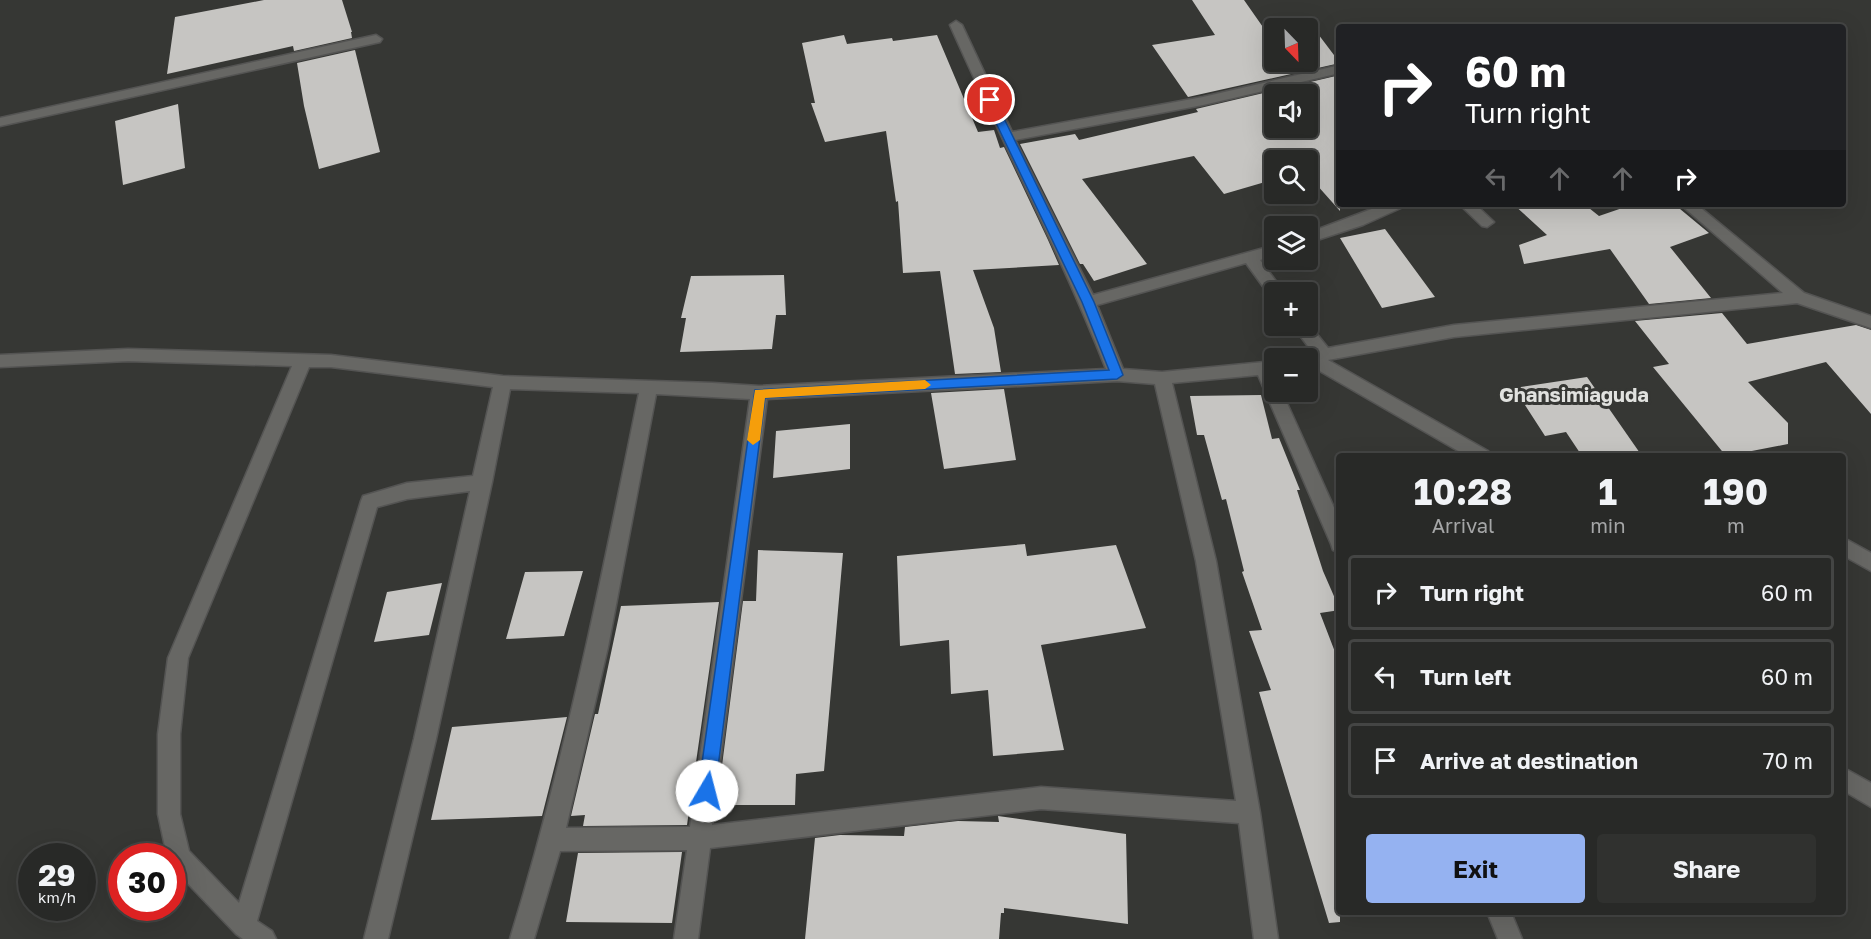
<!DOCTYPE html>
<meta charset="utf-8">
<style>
:root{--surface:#282927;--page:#30312f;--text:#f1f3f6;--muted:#a5a6a7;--line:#444544;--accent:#95b2f1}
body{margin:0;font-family:"Golos Text",sans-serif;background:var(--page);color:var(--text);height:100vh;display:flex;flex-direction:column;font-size:22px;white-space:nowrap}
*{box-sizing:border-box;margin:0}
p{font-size:20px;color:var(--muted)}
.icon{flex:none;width:33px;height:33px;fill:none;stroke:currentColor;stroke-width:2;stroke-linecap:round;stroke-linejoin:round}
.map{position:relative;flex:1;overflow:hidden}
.sheet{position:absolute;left:1336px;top:453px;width:510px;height:462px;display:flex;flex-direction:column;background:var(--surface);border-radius:6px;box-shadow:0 6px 24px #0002,0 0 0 2px var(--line)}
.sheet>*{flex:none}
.hud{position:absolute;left:1336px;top:24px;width:510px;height:183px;border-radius:6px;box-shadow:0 6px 24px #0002,0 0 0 2px var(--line);background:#202124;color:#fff;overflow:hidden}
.needle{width:39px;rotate:157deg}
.controls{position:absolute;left:1264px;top:18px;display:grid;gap:12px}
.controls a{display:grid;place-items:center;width:54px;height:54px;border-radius:6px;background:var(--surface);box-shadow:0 6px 24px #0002,0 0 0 2px var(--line);font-size:30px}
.speed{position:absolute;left:18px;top:843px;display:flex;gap:12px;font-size:30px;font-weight:700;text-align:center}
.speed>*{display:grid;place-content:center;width:78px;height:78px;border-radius:50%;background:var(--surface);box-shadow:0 6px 24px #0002,0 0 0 2px var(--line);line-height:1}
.speed small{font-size:15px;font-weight:400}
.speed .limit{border:9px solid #d22;background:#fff;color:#111}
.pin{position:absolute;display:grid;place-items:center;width:51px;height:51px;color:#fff;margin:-26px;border:3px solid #fff;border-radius:50%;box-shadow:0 2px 6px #0007}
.me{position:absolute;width:66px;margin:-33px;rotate:8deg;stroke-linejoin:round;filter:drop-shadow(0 0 4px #0008)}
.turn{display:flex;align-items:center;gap:21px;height:126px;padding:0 30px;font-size:27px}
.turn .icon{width:78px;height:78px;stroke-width:2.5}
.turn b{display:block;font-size:42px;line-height:51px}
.lanes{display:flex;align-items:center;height:57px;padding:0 30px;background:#0003;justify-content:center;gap:30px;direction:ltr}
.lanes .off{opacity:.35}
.eta{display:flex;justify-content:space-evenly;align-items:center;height:102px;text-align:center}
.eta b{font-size:36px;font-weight:700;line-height:42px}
.cta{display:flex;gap:12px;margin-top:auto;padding:12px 30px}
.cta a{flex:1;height:69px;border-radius:6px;background:var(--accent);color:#111;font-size:24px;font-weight:700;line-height:69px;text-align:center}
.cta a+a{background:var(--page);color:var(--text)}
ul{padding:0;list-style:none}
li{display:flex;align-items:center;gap:18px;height:75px;margin:0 12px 9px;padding:0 18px;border:3px solid var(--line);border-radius:6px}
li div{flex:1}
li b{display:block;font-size:22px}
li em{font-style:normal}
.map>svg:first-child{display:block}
.building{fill:#c6c5c2;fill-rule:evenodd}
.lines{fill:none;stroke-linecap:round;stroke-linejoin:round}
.street-casing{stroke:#545453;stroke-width:3}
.street{fill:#676764;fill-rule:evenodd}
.route{fill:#1a73e8;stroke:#114b97;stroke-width:1.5}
.slow{fill:#f59e0b}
.labels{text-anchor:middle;stroke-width:6;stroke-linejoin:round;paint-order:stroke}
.quarter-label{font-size:20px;font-weight:bold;fill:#e1e2df;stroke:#363734}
</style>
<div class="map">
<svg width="1871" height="939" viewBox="0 0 1871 939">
<rect width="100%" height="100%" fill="#363734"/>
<path class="building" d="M 264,0 L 342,0 L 352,32 L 351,32 L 352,38 L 294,51 L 293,46 L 167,74 L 175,17 Z
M 1192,0 L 1244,0 L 1265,30 L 1309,22 L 1340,63 L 1188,97 L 1152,45 L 1215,35 ZM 1275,28 L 1308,28 L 1308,62 L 1275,62 Z
M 844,35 L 847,44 L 892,38 L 893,41 L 937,35 L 978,132 L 994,130 L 1000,148 L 1004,147 L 1048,240 L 1059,265 L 973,270 L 994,328 L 1001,372 L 955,374 L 940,271 L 903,273 L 898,201 L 896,202 L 886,131 L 825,142 L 811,103 L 815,103 L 802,43 Z
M 355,50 L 380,152 L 319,169 L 304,106 L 297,63 Z
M 1340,75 L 1340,211 L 1308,175 L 1308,160 L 1275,160 L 1275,179 L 1224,194 L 1194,156 L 1082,179 L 1147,264 L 1094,281 L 1083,264 L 1080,264 L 1020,144 L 1075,134 L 1079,140 L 1198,112 L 1196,109 ZM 1275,94 L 1308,94 L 1308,128 L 1275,128 Z
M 178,104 L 185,168 L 123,185 L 115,121 Z
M 1513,204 L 1584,204 L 1599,216 L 1634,204 L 1674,204 L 1709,233 L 1670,247 L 1711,298 L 1649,304 L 1610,249 L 1524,264 L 1519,245 L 1547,235 Z
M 1385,229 L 1435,297 L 1382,308 L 1340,238 Z
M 784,275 L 786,315 L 776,315 L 772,349 L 680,352 L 686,318 L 681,318 L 691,276 Z
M 1722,313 L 1747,344 L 1856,325 L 1871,330 L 1871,414 L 1826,362 L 1748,382 L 1788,423 L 1788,444 L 1726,456 L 1653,367 L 1669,364 L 1635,321 Z
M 1587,377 L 1642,456 L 1582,456 L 1566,432 L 1545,436 L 1514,388 Z
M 1004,389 L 1016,460 L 944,469 L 931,393 Z
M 1261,395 L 1272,439 L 1279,438 L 1300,490 L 1297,490 L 1323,571 L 1340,610 L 1320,613 L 1340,665 L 1340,922 L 1329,923 L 1259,692 L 1271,690 L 1249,631 L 1262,630 L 1242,572 L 1244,571 L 1226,499 L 1222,500 L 1204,435 L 1197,435 L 1190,396 Z
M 850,424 L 850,469 L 773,478 L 776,431 Z
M 1025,544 L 1027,556 L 1116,545 L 1146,628 L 1041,645 L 1064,750 L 993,756 L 988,690 L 951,694 L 949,640 L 900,646 L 897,556 Z
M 758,550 L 843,553 L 824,771 L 796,774 L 795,805 L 717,805 L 743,601 L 756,601 Z
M 583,571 L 564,636 L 506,639 L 525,572 Z
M 442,583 L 429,635 L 374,642 L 387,592 Z
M 719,602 L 687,825 L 583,826 L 585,815 L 571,816 L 595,714 L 598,714 L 621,606 Z
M 567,717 L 542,816 L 431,820 L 452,727 Z
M 998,816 L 1126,834 L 1128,924 L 1004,908 L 1004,913 L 1001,913 L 999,939 L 805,939 L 815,838 L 840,835 L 904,836 L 905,827 L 958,821 L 999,822 Z
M 682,852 L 672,923 L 566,922 L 578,853 Z"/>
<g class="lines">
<defs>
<path id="street" d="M 956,21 L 962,25 L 1012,132 L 1203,97 L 1340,65 L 1340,73 L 1203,105 L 1015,140 L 1093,295 L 1275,245 L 1275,255 L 1260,260 L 1284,292 L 1275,292 L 1275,297 L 1270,296 L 1246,263 L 1097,305 L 1123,369 L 1162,372 L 1275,361 L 1275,392 L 1282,392 L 1340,521 L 1340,552 L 1333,550 L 1331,544 L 1258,375 L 1172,383 L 1216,561 L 1260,813 L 1278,939 L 1254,939 L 1239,823 L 1041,809 L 710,848 L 698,939 L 674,939 L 687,850 L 560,851 L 534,939 L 510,939 C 565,760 602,577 639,393 L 510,389 L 492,482 L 436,739 L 388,939 L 364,939 L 414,739 L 470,491 L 407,499 L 377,507 L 257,921 L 272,931 L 276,939 L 243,939 L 236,934 L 172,867 L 172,856 L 167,856 L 158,814 L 158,734 L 168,658 L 292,366 L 128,361 L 0,367 L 0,355 L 128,349 L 331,355 L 503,376 L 713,383 L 759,386 L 1106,369 C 1060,252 1001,140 950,25 ZM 309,367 L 331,367 L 493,387 L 473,476 L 407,483 L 363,496 L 361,501 L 239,903 L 189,851 L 180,814 L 180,734 L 188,658 ZM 1117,381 L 1155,384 L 1196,561 L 1236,801 L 1041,787 L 712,825 L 767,399 ZM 656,394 L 750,399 L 690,827 L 566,828 L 608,647 Z
M 376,35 L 382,39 L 380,42 L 0,126 L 0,118 Z
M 1385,204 L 1405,204 L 1403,207 L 1363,225 L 1308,243 L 1308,233 Z
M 1459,204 L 1475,204 L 1494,222 L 1487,227 L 1482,226 Z
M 1680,204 L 1696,204 L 1804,293 L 1871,316 L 1871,328 L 1797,303 L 1454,337 L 1328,360 L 1488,451 L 1491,456 L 1467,456 L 1311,366 L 1308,367 L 1308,358 L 1301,358 L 1313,353 L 1293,326 L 1308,326 L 1308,323 L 1328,348 L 1454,325 L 1783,293 Z
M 1844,538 L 1871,553 L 1871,571 L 1844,556 Z
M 1844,768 L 1871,783 L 1871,807 L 1844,791 Z
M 1487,912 L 1511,912 L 1522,939 L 1498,939 Z"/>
</defs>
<use href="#street" class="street-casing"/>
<use href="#street" class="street"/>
</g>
<path class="route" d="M 990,97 L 995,100 L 1094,302 L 1123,375 L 1117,379 L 765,398 L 715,791 L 713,797 L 707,799 L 701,797 L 698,791 L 755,390 L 1109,370 L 1082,302 L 985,100 Z"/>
<path class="slow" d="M 925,380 L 931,385 L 925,389 L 765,398 L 760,440 L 753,445 L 747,440 L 755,390 Z"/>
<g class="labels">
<g class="quarter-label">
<text x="1574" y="402">Ghansimiaguda</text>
</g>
</g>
</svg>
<div class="controls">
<a><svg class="needle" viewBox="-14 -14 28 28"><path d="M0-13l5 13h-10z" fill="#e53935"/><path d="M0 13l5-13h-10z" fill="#a5a6a7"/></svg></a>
<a><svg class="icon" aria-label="sound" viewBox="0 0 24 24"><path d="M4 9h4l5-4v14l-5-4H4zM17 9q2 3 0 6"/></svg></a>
<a><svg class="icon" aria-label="search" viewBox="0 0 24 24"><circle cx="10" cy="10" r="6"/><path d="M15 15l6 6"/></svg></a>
<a><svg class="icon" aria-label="layers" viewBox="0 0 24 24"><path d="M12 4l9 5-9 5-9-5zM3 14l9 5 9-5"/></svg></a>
<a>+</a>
<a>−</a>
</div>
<div class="speed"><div>29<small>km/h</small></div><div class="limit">30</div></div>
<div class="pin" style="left:990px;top:100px;background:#d93025"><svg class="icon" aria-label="arrive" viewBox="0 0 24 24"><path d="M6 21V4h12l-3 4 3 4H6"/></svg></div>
<svg class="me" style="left:707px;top:791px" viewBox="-20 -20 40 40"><circle r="19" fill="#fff"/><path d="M0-13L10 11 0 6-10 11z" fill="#1a73e8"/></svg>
<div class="hud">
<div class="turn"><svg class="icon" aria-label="right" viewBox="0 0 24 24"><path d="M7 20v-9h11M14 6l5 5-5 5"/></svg><div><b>60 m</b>Turn right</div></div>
<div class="lanes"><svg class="icon off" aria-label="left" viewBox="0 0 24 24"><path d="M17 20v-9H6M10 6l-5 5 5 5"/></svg><svg class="icon off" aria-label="ahead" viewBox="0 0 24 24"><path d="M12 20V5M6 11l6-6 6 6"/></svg><svg class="icon off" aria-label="ahead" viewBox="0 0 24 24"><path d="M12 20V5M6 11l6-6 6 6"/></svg><svg class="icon" aria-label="right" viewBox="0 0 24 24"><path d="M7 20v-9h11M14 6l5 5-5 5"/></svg></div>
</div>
<section class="sheet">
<div class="eta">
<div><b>10:28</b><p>Arrival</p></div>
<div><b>1</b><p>min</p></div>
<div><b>190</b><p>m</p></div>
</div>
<ul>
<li><svg class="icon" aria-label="right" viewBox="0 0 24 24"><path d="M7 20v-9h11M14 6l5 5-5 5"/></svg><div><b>Turn right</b></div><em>60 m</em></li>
<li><svg class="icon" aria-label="left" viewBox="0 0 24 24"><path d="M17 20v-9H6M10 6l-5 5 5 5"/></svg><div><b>Turn left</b></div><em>60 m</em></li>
<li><svg class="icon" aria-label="arrive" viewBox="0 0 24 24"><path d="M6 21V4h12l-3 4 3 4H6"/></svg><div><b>Arrive at destination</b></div><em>70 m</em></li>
</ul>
<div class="cta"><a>Exit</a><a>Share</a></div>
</section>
</div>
